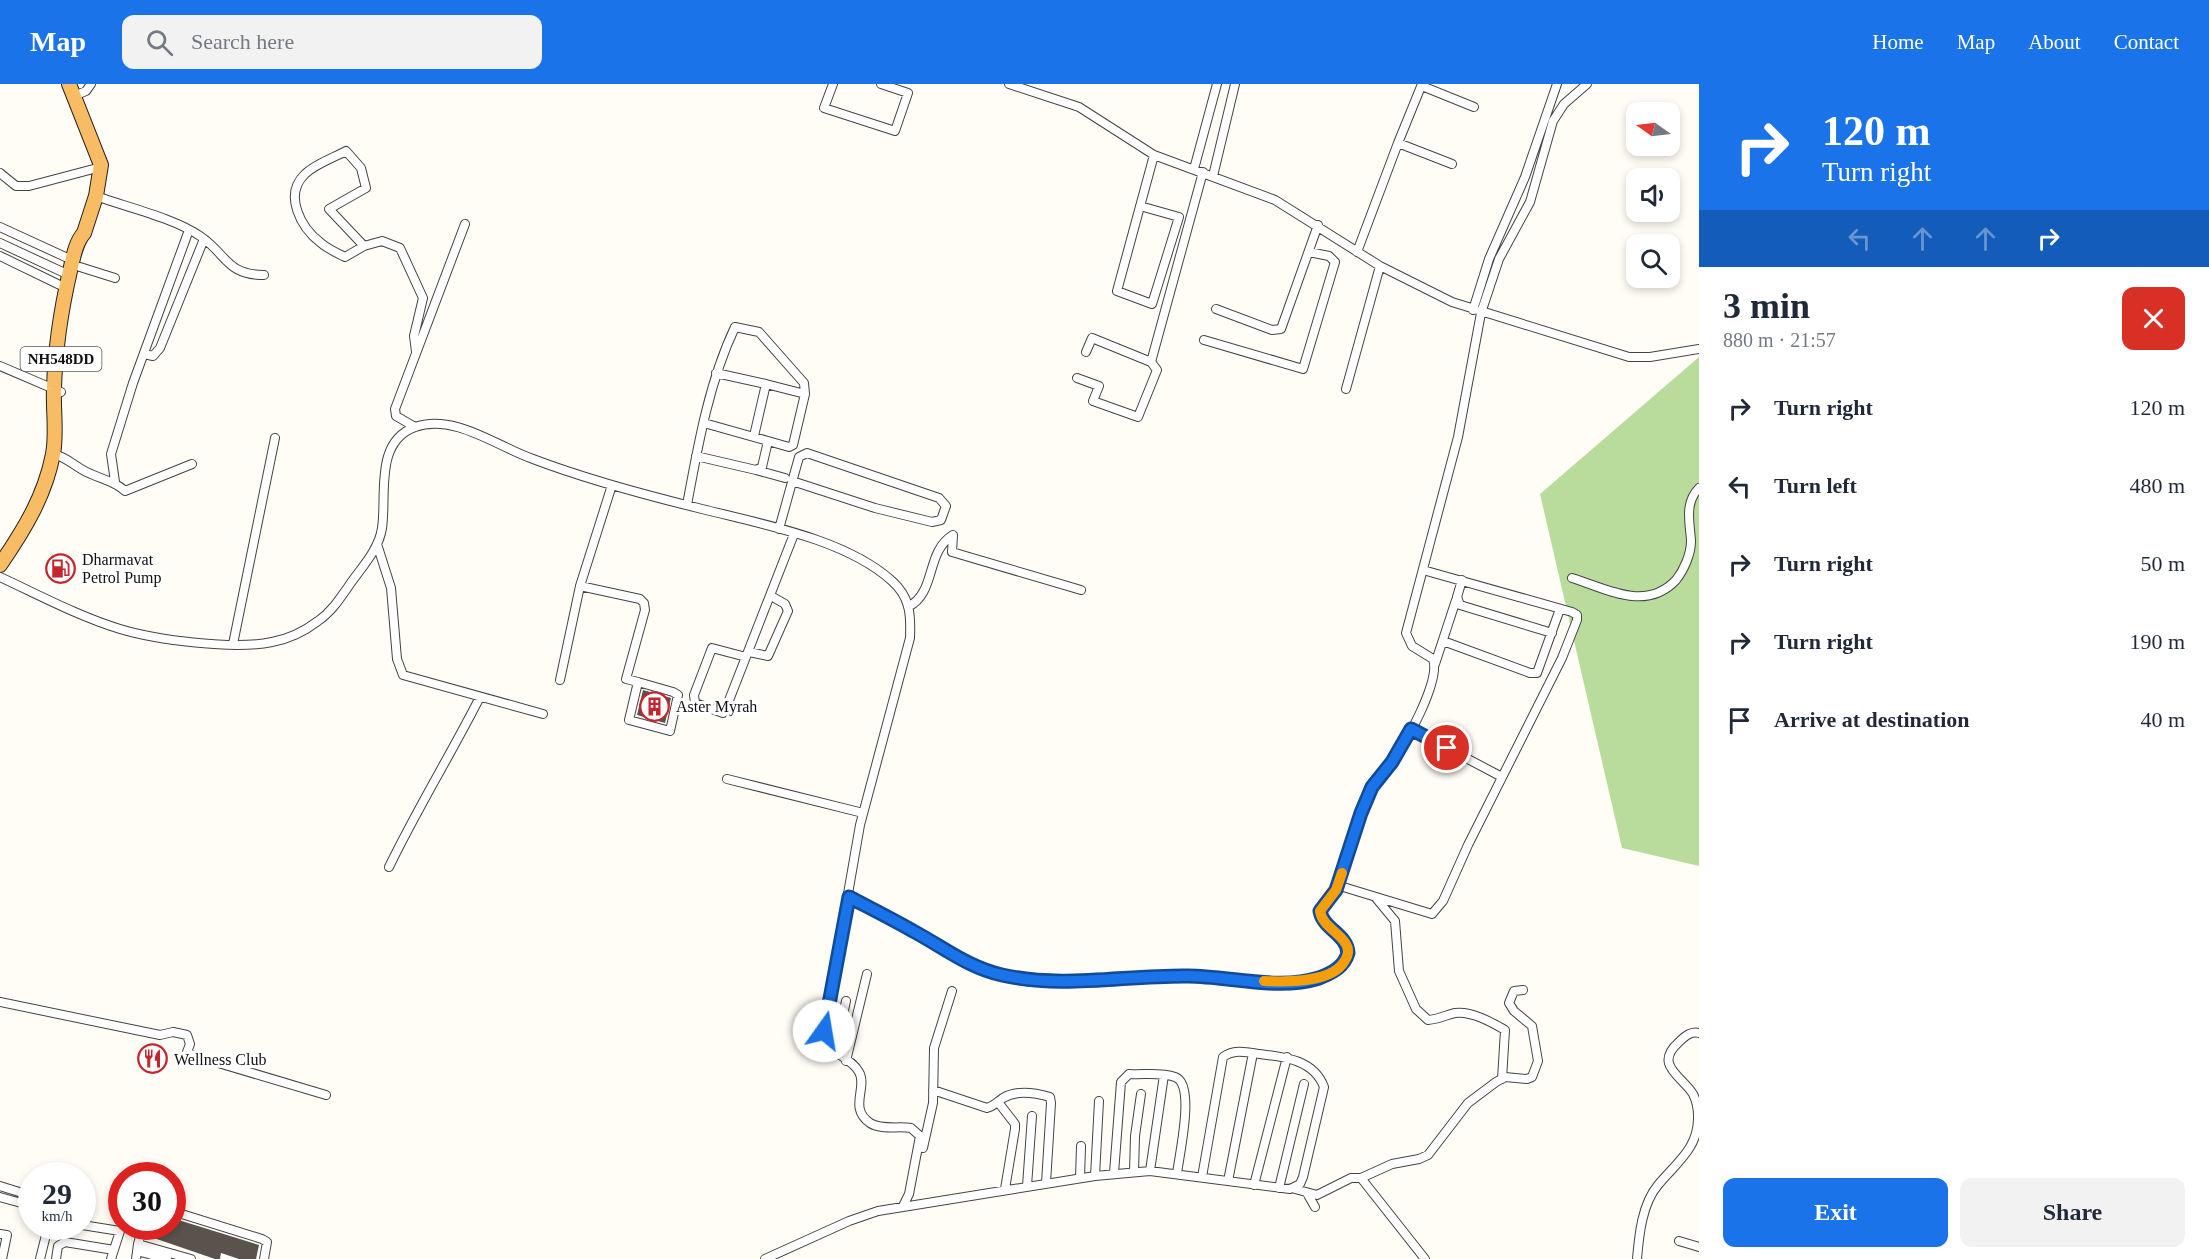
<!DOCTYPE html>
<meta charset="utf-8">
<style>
:root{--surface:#fff;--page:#f2f2f3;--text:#1f2937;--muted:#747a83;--accent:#1a73e8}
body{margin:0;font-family:Georgia,serif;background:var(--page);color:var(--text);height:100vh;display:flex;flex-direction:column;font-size:22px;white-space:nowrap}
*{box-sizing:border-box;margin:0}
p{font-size:20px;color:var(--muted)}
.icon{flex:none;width:33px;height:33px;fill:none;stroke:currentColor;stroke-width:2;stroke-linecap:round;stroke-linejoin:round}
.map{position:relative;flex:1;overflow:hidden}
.sheet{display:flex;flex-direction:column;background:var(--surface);width:510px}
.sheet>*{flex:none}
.guide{background:#1a73e8;color:#fff;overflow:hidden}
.needle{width:39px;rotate:284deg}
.tools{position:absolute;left:1626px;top:18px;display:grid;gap:12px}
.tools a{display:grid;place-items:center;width:54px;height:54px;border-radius:12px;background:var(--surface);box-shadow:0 3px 9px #0003;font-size:30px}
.speed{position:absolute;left:18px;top:1078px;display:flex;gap:12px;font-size:30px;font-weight:700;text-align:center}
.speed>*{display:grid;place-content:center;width:78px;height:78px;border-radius:50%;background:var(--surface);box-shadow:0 3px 9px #0003;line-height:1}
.speed small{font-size:15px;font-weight:400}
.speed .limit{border:9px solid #d22;background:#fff;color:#111}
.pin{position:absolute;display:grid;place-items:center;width:51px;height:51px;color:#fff;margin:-26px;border:3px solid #fff;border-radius:50%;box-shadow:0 2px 6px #0007}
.me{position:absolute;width:66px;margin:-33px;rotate:13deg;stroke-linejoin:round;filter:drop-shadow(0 0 4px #0008)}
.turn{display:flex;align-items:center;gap:21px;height:126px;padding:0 24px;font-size:27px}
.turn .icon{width:78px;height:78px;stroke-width:2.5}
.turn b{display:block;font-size:42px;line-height:51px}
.lanes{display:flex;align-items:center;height:57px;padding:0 24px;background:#0003;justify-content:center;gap:30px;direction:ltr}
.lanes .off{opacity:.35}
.round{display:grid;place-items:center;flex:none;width:63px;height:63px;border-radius:12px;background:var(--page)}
.head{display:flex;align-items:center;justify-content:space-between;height:102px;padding:0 24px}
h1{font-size:36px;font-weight:700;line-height:45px}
.button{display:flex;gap:12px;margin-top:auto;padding:12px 24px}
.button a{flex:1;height:69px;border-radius:12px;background:var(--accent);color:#fff;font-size:24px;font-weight:700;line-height:69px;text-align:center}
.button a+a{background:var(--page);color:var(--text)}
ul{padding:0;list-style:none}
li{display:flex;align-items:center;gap:18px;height:78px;padding:0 24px}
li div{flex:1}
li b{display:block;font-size:22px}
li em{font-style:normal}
header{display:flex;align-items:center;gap:36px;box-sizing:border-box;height:84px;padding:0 30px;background:var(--accent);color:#fff}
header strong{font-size:28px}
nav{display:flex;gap:33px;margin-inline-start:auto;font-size:21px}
.search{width:420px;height:54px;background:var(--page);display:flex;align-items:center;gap:15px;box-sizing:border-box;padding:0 21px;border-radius:12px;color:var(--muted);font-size:22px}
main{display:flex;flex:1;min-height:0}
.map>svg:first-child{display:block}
.forest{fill:#b9dc9c}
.building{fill:#5a524d}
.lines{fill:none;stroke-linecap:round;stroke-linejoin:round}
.minor-casing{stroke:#444;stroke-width:10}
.trunk-casing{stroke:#222;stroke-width:16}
.minor{stroke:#fff;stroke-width:8}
.trunk{stroke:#f7bc64;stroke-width:14}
.route-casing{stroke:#114b97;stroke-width:15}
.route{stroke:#1a73e8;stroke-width:10}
.slow{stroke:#f59e0b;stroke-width:10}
.labels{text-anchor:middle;stroke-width:6;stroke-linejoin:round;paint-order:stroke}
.shield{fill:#fff;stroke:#585858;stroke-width:1.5}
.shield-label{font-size:15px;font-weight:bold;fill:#111}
.poi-label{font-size:16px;fill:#111;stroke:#fff;text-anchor:start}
</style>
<header>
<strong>Map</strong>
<div class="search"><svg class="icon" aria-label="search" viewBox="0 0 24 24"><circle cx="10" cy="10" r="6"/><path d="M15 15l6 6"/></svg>Search here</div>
<nav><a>Home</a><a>Map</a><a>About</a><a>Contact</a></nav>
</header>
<main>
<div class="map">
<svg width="1699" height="1175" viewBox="0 0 1699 1175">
<rect width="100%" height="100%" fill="#fffdf5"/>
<path class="forest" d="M 1699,273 L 1699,782 L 1622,764 L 1540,410 Z"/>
<path class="building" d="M 643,606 L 671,614 L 665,639 L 637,631 Z
M 172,1134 L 259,1161 L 256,1175 L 239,1175 L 221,1169 L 220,1175 L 215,1175 L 148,1152 L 151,1143 L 172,1143 Z"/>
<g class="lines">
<defs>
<path id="minor" d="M 833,0 L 824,24 L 895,47 L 908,9 L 881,0
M 1009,0 L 1079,23 L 1154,71 L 1275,116 L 1380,182 L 1452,218 L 1629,273 L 1650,273 L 1699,265
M 1422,2 L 1474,23
M 74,12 L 86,7 L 91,0
M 1398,59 L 1452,80
M 346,67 L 361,84 L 366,104 L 329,125 L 364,162 L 345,173 C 337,169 328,165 321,159 C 301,144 283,111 305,90 C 315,80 333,74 346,67 Z
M 1194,85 L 1217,0
M 0,89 L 16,102 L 29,102 L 101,83
M 1213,92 L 1235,0
M 96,112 C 126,123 174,134 200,152 C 227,170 226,191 264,191
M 1140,122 L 1179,133 L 1152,220 L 1117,207 L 1154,71
M 0,143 L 72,176
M 0,159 L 69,191
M 364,162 L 382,157 L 400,164 L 423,214 L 414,252 L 416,268
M 1357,168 L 1398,59 L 1422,0
M 0,172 L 66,204
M 80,183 L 115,194
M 1216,225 L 1272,246 L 1281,245 L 1318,141
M 1473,226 L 1489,175 L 1525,93 L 1557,0
M 1204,256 L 1303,285 L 1335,178 L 1329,172 L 1309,168
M 1086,268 L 1092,254 L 1151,278 L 1203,88
M 144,270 L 153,272 L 160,264 L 204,155
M 0,282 L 61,308
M 716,289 L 766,300
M 1077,294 L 1099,302 L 1093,317 L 1138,333 L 1157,286 L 1151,278
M 1346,305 L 1380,182
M 415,343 L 396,332 L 395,325 L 465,140
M 754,352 L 766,300 L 805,310 L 793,361 L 789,363 L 768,357
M 53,370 C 68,373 77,385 91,390 C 104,396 114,397 125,407 L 192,380
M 696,372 L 756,386 L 762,383 L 768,357 L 704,339
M 756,386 L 785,394
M 115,398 L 111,370 L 133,299 L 189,146
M 612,401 L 580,502 L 640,515 L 644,519 L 645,526 L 626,595 L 638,598 L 629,636 L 670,647 L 678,611 L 673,608 L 638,598
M 687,421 C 698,361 709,298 735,243 L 759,248 L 804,299 L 805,310
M 779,445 L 799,373 L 807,369 L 939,414 L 946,422 L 941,436 L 932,438 L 875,424 L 792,397
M 377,460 L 391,504 L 397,575 L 403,591 L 543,630
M 0,493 C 39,511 78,532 120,545 C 156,556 235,566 272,558 C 288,555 305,547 318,537 C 331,528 339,516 348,503 C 360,485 379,466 382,444 C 387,411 374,358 415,343 C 454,329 498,363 533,375 C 588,396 645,411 702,425 C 761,440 846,455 892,497 C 910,513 911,530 910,554 L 860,741 L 824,947 C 826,971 850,971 859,988 C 868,1003 848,1024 870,1039 C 880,1046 900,1042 911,1044 L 920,1052 L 909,1110 L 903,1122
M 1572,494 C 1607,505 1646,528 1676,496 C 1684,486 1691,470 1691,457 C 1690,439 1684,419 1699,404
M 1462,496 L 1457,513 L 1460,521 L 1552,549
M 908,523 C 937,508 925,468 953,451 L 952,468 L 1081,506
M 1443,557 L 1530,589 L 1537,589 L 1560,525
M 233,560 L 275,354
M 749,568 L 768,572 L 788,527 L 785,520 L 771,512
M 746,573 L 712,564 L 694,611 L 695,619 L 723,629 L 726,624 L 794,450
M 1435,580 L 1456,516
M 560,596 L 580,502
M 1411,645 L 1502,693
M 727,695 L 863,729
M 389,783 C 417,725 451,670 480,613
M 1336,806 L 1340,802 L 1432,830 L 1443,817 L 1468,761 L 1562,574 L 1577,536 L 1577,531 L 1572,528 L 1423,486
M 849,813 C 870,824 892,835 914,847 C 943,863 969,884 1003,892 C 1064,905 1127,891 1189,892 C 1228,892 1268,902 1307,896 C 1320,894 1340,888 1346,875 C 1357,854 1321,846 1320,827 C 1324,819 1333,813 1337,805 C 1352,774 1354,736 1371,705 C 1376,695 1384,688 1391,679 C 1405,662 1441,596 1433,575 L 1412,562 L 1406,549 L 1458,353 L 1481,229 L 1499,175 L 1530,118 L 1553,37 L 1564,20 L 1587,0
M 1376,814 L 1395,837 L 1399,887 L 1416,925 L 1428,936 C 1439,935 1446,931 1455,929 C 1472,927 1491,938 1505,946 L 1502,995
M 0,918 L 160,951 L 173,948 L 187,951 L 190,960 L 187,968 L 195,972 L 326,1011
M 835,968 L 846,917
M 846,977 L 867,890
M 1164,991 L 1150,1087 L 1290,1105 L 1300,1100 L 1303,1093 L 1324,1003 C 1314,976 1285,973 1260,970 C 1246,968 1234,965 1223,973 L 1202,1093
M 933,1006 L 987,1024 C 994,1022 997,1018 1003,1014 C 1016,1006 1036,1009 1050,1013 L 1051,1019 L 1046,1099
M 998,1018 L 1015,1040 L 1015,1045 L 1005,1105
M 923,1064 L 933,1019 L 934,964 L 952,907
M 1134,1088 L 1135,1052 L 1141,1010
M 1114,1089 L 1121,998 L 1129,990 C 1143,991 1161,988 1175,993 C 1196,1000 1179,1071 1177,1090
M 1095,1092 L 1099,1017
M 1080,1094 L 1081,1062
M 1361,1094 L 1392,1080 L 1419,1075 L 1428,1071 L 1468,1019 L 1496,998 L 1505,993 L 1527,995 L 1532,993 L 1538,977 L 1532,942 L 1514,927 L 1509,919 L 1514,907 L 1523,906
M 1228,1097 L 1253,969
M 1254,1101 L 1287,973
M 0,1102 L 32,1112
M 1027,1102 L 1032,1032
M 1279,1104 L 1304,1000
M 1295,1105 L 1317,1111 L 1351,1094 L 1361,1094 L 1425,1175
M 1307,1109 L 1315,1123
M 0,1113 L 32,1122
M 172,1127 L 262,1155 L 267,1158 L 264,1175
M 82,1141 L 120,1147 L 111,1175
M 0,1150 L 7,1151 L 2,1175
M 1679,1157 L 1699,1163
M 138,1160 L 143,1143
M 137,1167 L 167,1175
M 40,1175 L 48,1143
M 56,1175 L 58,1162 L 65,1158 L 114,1166
M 136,1175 L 138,1160 L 191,1175
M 765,1175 L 849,1137 L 878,1127 L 1095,1092 L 1150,1087
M 1637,1175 C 1639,1151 1642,1120 1658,1101 C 1676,1079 1699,1064 1698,1032 C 1698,1024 1696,1016 1693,1010 C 1682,992 1653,981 1679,958 C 1685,952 1691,947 1699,949"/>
<path id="trunk" d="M 0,481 C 24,446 45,412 53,370 C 57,349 53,326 54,305 C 55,265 61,226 70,187 C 73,175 75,159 84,149 L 96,112 L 101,81 L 69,0"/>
</defs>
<use href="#minor" class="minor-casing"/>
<use href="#trunk" class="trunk-casing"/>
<use href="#minor" class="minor"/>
<use href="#trunk" class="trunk"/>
</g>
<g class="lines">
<defs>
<path id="route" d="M 824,947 L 849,813 C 870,824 892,835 913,847 C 943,863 969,884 1002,891 C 1063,905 1126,891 1188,892 C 1229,892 1278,907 1319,894 C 1332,889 1344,883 1348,869 C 1347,850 1323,845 1320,827 L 1336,806 L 1361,729 L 1372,703 L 1392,678 L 1411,645 L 1447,664"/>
</defs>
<use href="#route" class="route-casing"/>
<use href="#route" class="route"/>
<path class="slow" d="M 1264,897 C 1286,898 1331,899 1344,878 C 1348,872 1350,866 1346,860 C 1339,848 1322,842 1320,827 L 1336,806 L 1342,789"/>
</g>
<defs>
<symbol id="fuel-ring" viewBox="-11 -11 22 22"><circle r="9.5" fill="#fff" stroke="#c4262e" stroke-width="1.5"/><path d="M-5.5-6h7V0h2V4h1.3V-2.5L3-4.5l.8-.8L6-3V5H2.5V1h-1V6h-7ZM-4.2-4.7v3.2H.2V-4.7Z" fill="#c4262e"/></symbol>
<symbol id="building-ring" viewBox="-11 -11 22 22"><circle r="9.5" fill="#fff" stroke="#c4262e" stroke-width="1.5"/><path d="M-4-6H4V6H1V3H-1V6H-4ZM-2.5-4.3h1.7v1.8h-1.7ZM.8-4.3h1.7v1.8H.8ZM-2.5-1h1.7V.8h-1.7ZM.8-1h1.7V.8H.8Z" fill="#c4262e"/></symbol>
<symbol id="restaurant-ring" viewBox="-11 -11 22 22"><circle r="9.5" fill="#fff" stroke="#c4262e" stroke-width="1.5"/><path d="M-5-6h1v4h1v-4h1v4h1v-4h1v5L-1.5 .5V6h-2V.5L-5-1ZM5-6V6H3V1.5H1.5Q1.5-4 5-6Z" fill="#c4262e"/></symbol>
</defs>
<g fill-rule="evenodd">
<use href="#fuel-ring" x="44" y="468" width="33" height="33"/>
<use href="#building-ring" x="638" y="606" width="33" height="33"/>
<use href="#restaurant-ring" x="136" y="958" width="33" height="33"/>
</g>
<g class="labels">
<rect class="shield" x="20.5" y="263" width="81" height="24" rx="4.5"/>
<g class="shield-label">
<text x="61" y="280">NH548DD</text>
</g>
<g class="poi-label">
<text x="82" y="481">Dharmavat<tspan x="82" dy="18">Petrol Pump</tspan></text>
<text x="676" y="628">Aster Myrah</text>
<text x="174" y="981">Wellness Club</text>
</g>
</g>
</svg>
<div class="tools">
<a><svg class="needle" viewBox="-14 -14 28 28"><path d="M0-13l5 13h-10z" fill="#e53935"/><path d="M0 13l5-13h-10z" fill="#747a83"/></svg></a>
<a><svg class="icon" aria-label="sound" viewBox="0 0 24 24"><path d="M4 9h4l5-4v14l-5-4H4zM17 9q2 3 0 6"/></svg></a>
<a><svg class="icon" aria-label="search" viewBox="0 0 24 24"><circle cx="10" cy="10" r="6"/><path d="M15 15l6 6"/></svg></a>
</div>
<div class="speed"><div>29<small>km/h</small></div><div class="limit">30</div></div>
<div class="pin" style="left:1447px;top:664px;background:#d93025"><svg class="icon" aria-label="arrive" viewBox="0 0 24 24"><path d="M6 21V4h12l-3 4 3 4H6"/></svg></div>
<svg class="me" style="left:824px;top:947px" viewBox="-20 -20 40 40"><circle r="19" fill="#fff"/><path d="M0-13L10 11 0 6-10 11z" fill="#1a73e8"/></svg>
</div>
<section class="sheet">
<div class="guide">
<div class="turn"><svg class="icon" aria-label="right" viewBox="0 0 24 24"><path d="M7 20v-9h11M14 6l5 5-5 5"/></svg><div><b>120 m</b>Turn right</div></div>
<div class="lanes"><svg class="icon off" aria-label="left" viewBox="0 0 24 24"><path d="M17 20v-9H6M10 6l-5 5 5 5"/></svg><svg class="icon off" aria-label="ahead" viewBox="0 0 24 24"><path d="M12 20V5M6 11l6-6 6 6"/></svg><svg class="icon off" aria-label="ahead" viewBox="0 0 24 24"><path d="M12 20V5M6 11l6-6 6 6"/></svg><svg class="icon" aria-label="right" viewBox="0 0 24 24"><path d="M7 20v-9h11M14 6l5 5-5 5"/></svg></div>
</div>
<div class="head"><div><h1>3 min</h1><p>880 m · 21:57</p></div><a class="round" style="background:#d93025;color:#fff"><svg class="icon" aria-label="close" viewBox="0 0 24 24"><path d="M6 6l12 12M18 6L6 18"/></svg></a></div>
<ul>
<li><svg class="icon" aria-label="right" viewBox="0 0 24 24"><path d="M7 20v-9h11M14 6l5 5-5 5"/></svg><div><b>Turn right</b></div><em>120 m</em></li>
<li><svg class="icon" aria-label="left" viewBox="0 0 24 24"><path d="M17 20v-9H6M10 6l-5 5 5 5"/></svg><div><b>Turn left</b></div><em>480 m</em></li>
<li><svg class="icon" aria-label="right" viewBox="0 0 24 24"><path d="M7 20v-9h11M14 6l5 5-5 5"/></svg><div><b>Turn right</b></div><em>50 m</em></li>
<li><svg class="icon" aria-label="right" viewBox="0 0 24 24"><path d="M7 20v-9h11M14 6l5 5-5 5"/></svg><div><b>Turn right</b></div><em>190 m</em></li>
<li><svg class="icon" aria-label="arrive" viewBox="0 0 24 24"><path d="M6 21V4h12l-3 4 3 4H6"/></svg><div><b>Arrive at destination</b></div><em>40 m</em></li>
</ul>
<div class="button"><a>Exit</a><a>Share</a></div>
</section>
</main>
